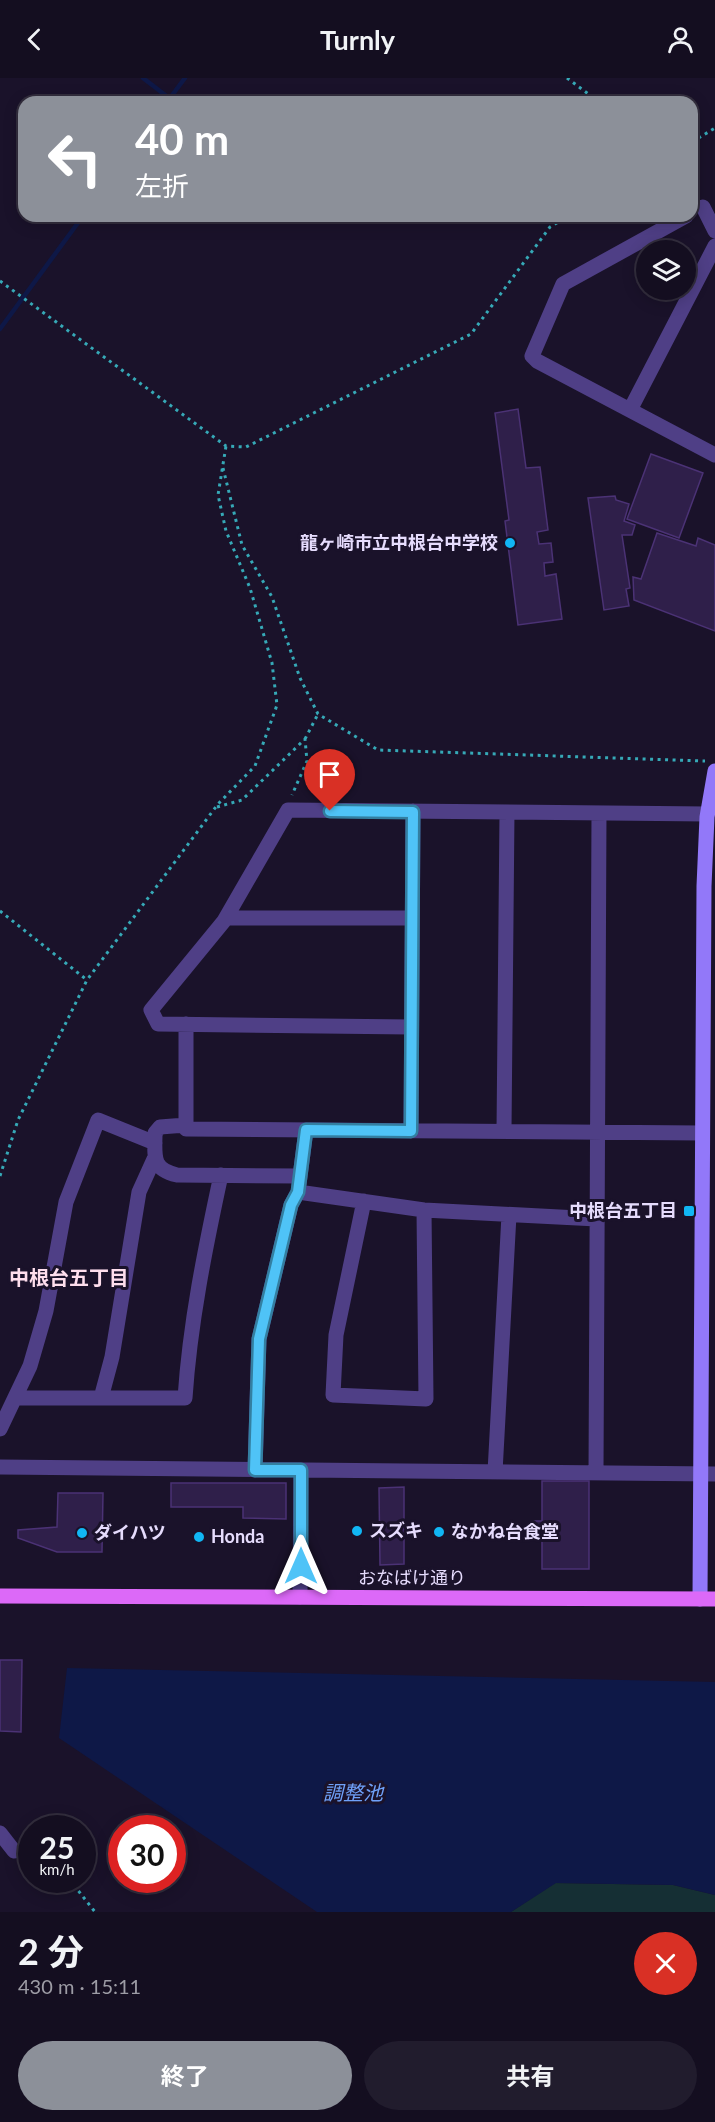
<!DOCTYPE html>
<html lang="ja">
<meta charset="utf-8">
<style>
:root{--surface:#140e20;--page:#211c2d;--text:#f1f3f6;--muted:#9d9ca5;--line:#332e3e;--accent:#8c9099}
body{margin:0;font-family:Lato,"Noto Sans JP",sans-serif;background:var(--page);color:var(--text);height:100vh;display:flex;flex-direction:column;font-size:22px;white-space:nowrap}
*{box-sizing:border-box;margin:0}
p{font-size:20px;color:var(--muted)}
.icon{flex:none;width:33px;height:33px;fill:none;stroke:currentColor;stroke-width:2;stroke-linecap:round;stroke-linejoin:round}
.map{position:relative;height:1834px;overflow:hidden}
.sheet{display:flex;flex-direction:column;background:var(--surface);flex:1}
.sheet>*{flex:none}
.guide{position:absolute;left:18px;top:18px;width:680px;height:126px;border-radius:18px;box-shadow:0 3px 15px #0003,0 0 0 2px var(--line);background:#8c9099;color:#fff;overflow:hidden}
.buttons{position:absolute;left:636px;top:162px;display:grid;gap:12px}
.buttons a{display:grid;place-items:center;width:60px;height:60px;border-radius:50%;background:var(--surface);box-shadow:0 3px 15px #0003,0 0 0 2px var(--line);font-size:30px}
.speed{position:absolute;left:18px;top:1737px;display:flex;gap:12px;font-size:30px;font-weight:700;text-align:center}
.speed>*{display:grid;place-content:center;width:78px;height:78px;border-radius:50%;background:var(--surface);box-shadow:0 3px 15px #0003,0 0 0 2px var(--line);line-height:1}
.speed small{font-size:15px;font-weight:400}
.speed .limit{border:9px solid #d22;background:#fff;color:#111}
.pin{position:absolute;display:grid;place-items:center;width:51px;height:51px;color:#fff;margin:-62px -26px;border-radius:50% 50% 50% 0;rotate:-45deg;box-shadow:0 0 6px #0007}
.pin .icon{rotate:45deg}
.me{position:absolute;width:66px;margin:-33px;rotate:0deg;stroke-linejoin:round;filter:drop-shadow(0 0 4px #0008)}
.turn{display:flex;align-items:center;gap:21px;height:126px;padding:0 18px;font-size:27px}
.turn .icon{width:78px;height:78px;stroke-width:2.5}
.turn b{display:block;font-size:42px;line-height:51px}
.round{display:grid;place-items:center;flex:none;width:63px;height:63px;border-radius:32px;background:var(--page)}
.head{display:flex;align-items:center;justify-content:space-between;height:102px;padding:0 18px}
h1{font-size:36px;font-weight:700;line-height:45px}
.primary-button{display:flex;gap:12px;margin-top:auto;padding:12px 18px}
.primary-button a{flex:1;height:69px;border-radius:36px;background:var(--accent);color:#fff;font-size:24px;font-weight:700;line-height:69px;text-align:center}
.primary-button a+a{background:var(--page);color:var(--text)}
header{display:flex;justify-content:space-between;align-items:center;height:78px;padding:0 18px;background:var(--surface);font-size:27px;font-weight:700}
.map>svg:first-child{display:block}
.green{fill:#152f34}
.water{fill:#0e1847}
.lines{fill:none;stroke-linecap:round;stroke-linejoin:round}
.stream{stroke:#0e1847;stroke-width:4.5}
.building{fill:#2f1f4a;stroke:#4b3275;stroke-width:1.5}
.path{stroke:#36a9b7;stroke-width:3;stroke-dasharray:3 4.5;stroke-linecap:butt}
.street{stroke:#4f3f86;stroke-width:15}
.secondary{stroke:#9278f9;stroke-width:15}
.primary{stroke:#dc69f8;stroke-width:15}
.route-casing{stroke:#337fa1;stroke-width:15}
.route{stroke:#4fc3f7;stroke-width:10}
.poi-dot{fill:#11b6f4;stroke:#1a122a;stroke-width:2}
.labels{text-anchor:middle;stroke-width:6;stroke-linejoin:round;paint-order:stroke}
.poi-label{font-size:18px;font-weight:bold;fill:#e6dcfd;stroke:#1a122a;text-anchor:start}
.street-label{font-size:18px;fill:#e6dcfd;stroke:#1a122a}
.neighbourhood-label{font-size:20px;font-weight:bold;fill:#fedeed;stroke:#1a122a}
.water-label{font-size:20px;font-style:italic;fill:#6fa1f9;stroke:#1a122a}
</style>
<header><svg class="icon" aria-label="back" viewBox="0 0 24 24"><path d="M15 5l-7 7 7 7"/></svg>Turnly<svg class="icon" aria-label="person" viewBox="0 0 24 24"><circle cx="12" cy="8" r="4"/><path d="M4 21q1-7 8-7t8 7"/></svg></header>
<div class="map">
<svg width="715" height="1834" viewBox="0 0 715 1834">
<rect width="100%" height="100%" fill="#1a122a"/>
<path class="green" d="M 555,1805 L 673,1807 L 715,1817 L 715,1834 L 511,1834 Z"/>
<path class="water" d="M 67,1590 L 715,1604 L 715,1817 L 673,1807 L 556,1805 L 511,1834 L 317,1834 L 59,1660 Z"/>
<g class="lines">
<path class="stream" d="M 143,0 L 169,20
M 167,24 L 185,0
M 0,251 L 83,138"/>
</g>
<path class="building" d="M 518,331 L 526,390 L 540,389 L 548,452 L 537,454 L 539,466 L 551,465 L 553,484 L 544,485 L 545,498 L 556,496 L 562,541 L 518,547 L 505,443 L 509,442 L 495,335 Z
M 651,376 L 703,395 L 679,460 L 627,441 Z
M 615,418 L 616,422 L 629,426 L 624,443 L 635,447 L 632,457 L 622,457 L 630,510 L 626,511 L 629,528 L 604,532 L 588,420 Z
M 657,455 L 696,468 L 698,460 L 715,467 L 715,553 L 634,522 L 633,499 L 641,501 Z
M 542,1403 L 589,1403 L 589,1491 L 542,1491 L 542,1462 L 531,1462 L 531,1443 L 542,1443 Z
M 171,1405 L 286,1405 L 286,1441 L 243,1440 L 243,1429 L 171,1429 Z
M 404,1409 L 404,1486 L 380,1487 L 379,1410 Z
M 58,1415 L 103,1415 L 102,1474 L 57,1474 L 18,1460 L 18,1452 L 57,1449 Z
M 0,1582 L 22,1582 L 21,1654 L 0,1653 Z"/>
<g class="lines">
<path class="path" d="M 567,0 L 599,24
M 692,64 L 715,50
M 0,203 L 226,368 L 246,369 L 471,256 L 550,149 L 569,138
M 223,390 L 242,467 L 272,519 L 300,600 L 318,636 L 378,672 L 705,683
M 305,661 L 318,636
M 217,729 L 242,722 L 305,661 L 307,683 L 292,717
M 0,833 L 87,902
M 0,1098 L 18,1042 L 87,902 L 218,726 L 255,688 L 277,627 L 272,585 L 250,510 L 226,453 L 218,417 L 226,368
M 23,1782 L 32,1790
M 51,1802 L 77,1811 L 95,1834"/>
<path class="street" d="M 703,129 L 715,153
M 686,138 L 563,206 L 532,278 L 537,283 L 715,377
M 630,332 L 715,168
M 226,840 L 412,840
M 186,946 L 186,1051 L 702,1055
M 411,949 L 158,946 L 151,932 L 224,843 L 288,732 L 707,736
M 186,1047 L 160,1049 L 155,1055 C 155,1078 151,1091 177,1097 L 300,1098
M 411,1053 L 413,733
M 504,1053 L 507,734
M 298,1114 L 424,1132 L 597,1141
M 364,1123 L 336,1257 L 333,1317 L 426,1321 L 424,1132
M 16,1320 L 185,1320 C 190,1245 205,1171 221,1097
M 101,1320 L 112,1279 L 139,1114 L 154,1081
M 0,1351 L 30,1288 L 46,1233 L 66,1124 L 98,1042 L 155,1065
M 0,1389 L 715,1396
M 255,1392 L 259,1261 L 291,1127 L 298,1114 L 306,1052
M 495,1394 L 509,1137
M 596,1395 L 599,735
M 300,1519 L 301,1392
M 0,1755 L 14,1773"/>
<path class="secondary" d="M 700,1521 L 704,808 L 707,739 L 715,693"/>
<path class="primary" d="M 0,1518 L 715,1521"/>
</g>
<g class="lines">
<defs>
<path id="route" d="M 301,1488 L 301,1392 L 255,1392 L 259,1261 L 291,1127 L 298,1114 L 306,1052 L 411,1053 L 413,734 L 330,733"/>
</defs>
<use href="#route" class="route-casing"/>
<use href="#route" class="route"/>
</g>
<g class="poi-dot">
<circle cx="510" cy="465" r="6"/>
<rect x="683" y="1127" width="12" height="12" rx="3"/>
<circle cx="357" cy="1453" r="6"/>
<circle cx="439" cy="1454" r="6"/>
<circle cx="82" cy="1455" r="6"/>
<circle cx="199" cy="1459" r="6"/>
</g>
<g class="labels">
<g class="poi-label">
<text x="498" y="471" text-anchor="end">龍ヶ崎市立中根台中学校</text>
<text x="677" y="1139" text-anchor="end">中根台五丁目</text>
<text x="369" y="1459">スズキ</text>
<text x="451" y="1460">なかね台食堂</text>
<text x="94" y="1461">ダイハツ</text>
<text x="211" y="1465">Honda</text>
</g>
<g class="street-label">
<text x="412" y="1506">おなばけ通り</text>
</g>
<g class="neighbourhood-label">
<text x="69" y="1207">中根台五丁目</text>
</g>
<g class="water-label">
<text x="353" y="1722">調整池</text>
</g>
</g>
</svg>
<div class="buttons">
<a><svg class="icon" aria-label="layers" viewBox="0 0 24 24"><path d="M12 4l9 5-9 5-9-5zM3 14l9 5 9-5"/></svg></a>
</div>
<div class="speed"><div>25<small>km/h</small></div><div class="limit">30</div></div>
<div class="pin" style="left:330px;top:733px;background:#d93025"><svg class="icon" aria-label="arrive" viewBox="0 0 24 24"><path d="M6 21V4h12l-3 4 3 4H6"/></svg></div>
<svg class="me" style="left:301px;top:1488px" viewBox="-20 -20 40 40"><path d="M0-17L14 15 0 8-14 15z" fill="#4fc3f7" stroke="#fff" stroke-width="4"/></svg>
<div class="guide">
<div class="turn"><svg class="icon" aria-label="left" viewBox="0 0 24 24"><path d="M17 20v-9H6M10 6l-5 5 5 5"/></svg><div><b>40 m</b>左折</div></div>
</div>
</div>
<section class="sheet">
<div class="head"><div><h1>2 分</h1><p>430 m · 15:11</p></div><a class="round" style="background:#d93025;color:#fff"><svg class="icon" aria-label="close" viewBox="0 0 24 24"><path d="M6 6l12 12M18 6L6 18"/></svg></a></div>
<div class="primary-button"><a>終了</a><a>共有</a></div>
</section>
